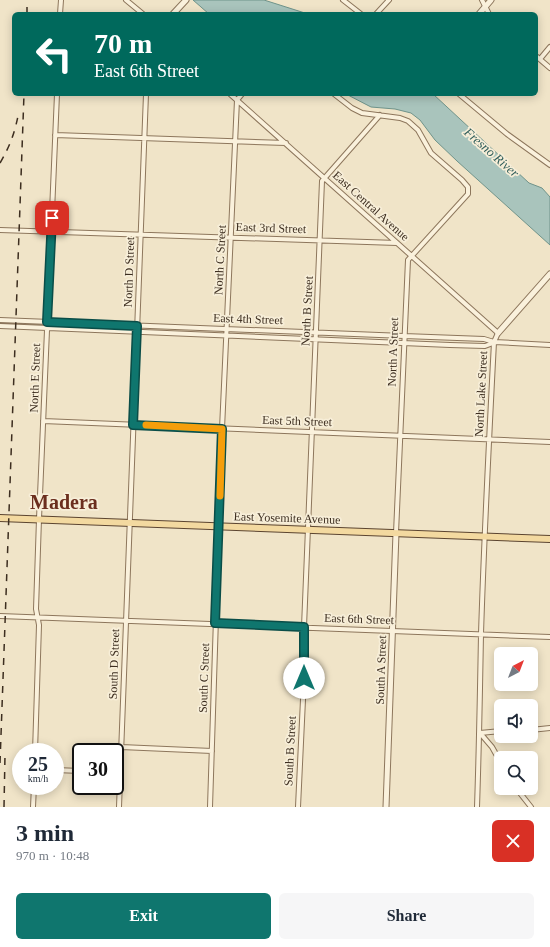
<!DOCTYPE html>
<meta charset="utf-8">
<style>
:root{--surface:#fff;--page:#f6f6f7;--text:#1f2937;--muted:#747a83;--accent:#0f766e}
body{margin:0;font-family:Georgia,serif;background:var(--page);color:var(--text);height:100vh;display:flex;flex-direction:column;font-size:15px;white-space:nowrap}
*{box-sizing:border-box;margin:0}
p{font-size:13px;color:var(--muted)}
.icon{flex:none;width:22px;height:22px;fill:none;stroke:currentColor;stroke-width:2;stroke-linecap:round;stroke-linejoin:round}
.map{position:relative;height:807px;overflow:hidden}
.side{display:flex;flex-direction:column;background:var(--surface);flex:1}
.side>*{flex:none}
.top-card{position:absolute;left:12px;top:12px;width:526px;height:84px;border-radius:6px;box-shadow:0 2px 10px #0003;background:#00695c;color:#fff;overflow:hidden}
.needle{width:26px;rotate:42deg}
.fabs{position:absolute;left:494px;top:647px;display:grid;gap:8px}
.fabs a{display:grid;place-items:center;width:44px;height:44px;border-radius:6px;background:var(--surface);box-shadow:0 2px 10px #0003;font-size:20px}
.speed{position:absolute;left:12px;top:743px;display:flex;gap:8px;font-size:20px;font-weight:700;text-align:center}
.speed>*{display:grid;place-content:center;width:52px;height:52px;border-radius:50%;background:var(--surface);box-shadow:0 2px 10px #0003;line-height:1}
.speed small{font-size:10px;font-weight:400}
.speed .limit{border:2px solid #111;border-radius:6px;background:#fff;color:#111}
.pin{position:absolute;display:grid;place-items:center;width:34px;height:34px;color:#fff;margin:-17px;border-radius:8px;box-shadow:0 2px 6px #0006}
.me{position:absolute;width:44px;margin:-22px;rotate:0deg;stroke-linejoin:round;filter:drop-shadow(0 0 3px #0008)}
.turn{display:flex;align-items:center;gap:14px;height:84px;padding:0 16px;font-size:18px}
.turn .icon{width:52px;height:52px;stroke-width:2.5}
.turn b{display:block;font-size:28px;line-height:34px}
.round{display:grid;place-items:center;flex:none;width:42px;height:42px;border-radius:6px;background:var(--page)}
.headline{display:flex;align-items:center;justify-content:space-between;height:68px;padding:0 16px}
h1{font-size:24px;font-weight:700;line-height:30px}
.action{display:flex;gap:8px;margin-top:auto;padding:8px 16px}
.action a{flex:1;height:46px;border-radius:6px;background:var(--accent);color:#fff;font-size:16px;font-weight:700;line-height:46px;text-align:center}
.action a+a{background:var(--page);color:var(--text)}
.map>svg:first-child{display:block}
.water{fill:#a9c4bc;stroke:#6f938a}
.lines{fill:none;stroke-linecap:round;stroke-linejoin:round}
.minor-casing{stroke:#8d765c;stroke-width:6}
.tertiary-casing{stroke:#8d765c;stroke-width:7}
.primary-casing{stroke:#5b4430;stroke-width:8}
.minor{stroke:#faf1dc;stroke-width:4}
.tertiary{stroke:#faf1dc;stroke-width:5}
.primary{stroke:#f3d9a0;stroke-width:6}
.rail{stroke:#3d2e20;stroke-width:1.5;stroke-dasharray:7 7;stroke-linecap:butt}
.route-casing{stroke:#0a4d48;stroke-width:10}
.route{stroke:#0f766e;stroke-width:7}
.slow{stroke:#f59e0b;stroke-width:7}
.labels{text-anchor:middle;stroke-width:3.5;stroke-linejoin:round;paint-order:stroke}
.street-label{font-size:12px;fill:#3d2e20;stroke:#f7eed8}
.water-label{font-size:13px;font-style:italic;fill:#2f5d5a;stroke:#f7eed8}
.town-label{font-size:20px;font-weight:bold;fill:#6b2e1e;stroke:#f7eed8}
</style>
<div class="map">
<svg width="550" height="807" viewBox="0 0 550 807">
<rect width="100%" height="100%" fill="#f0e4c8"/>
<path class="water" d="M 193,0 L 264,0 L 308,14 L 209,14 Z
M 346,94 L 433,94 L 529,183 L 542,188 L 550,197 L 550,245 L 457,161 L 435,140 L 420,120 L 411,113 L 395,109 L 371,107 Z"/>
<g class="lines">
<defs>
<path id="minor" d="M 126,0 L 143,14
M 343,0 L 361,14
M 482,0 L 489,14
M 60,14 L 61,0
M 376,14 L 389,0
M 536,56 L 550,68
M 540,59 L 550,47
M 230,94 L 498,333 L 494,342 C 489,439 484,537 481,634 C 480,692 479,749 477,807
M 334,94 L 352,108 L 362,113 L 400,118 L 408,121 L 418,130 L 431,153 L 462,180 L 468,187 L 468,194 L 408,260 L 396,533
M 459,94 L 507,134 L 550,165
M 55,135 L 286,143
M 0,230 L 397,243
M 0,320 L 404,336 L 484,339 L 494,342 L 550,345
M 0,326 L 450,345 L 485,346 L 493,343
M 43,421 L 550,442
M 0,616 L 550,637
M 531,730 L 550,728
M 480,733 L 492,747 L 501,763
M 480,733 L 501,731
M 121,747 L 212,751
M 35,752 L 39,625 L 36,609 L 39,519 L 57,94
M 55,770 L 81,771
M 516,788 L 531,807
M 33,807 L 34,786
M 119,807 L 146,94
M 210,807 L 222,429 L 237,100 L 242,94
M 298,807 L 304,678 L 304,627 L 322,181 L 380,115"/>
<path id="tertiary" d="M 173,14 L 186,0
M 479,14 L 491,0
M 498,333 L 550,274
M 386,807 L 396,533"/>
<path id="primary" d="M 0,518 L 550,539"/>
</defs>
<use href="#minor" class="minor-casing"/>
<use href="#tertiary" class="tertiary-casing"/>
<use href="#primary" class="primary-casing"/>
<use href="#minor" class="minor"/>
<use href="#tertiary" class="tertiary"/>
<use href="#primary" class="primary"/>
<path class="rail" d="M 27,14 L 27,0
M 0,163 C 11,144 15,132 19,111
M 0,763 L 24,94
M 4,807 L 5,755"/>
</g>
<g class="lines">
<defs>
<path id="route" d="M 52,218 L 47,322 L 137,326 L 133,425 L 222,429 L 215,623 L 304,627 L 304,678"/>
</defs>
<use href="#route" class="route-casing"/>
<use href="#route" class="route"/>
<path class="slow" d="M 146,425 L 222,429 L 220,496"/>
</g>
<g class="labels">
<g class="street-label">
<text transform="translate(371 206) rotate(42)" y="4">East Central Avenue</text>
<text transform="translate(271 228) rotate(2)" y="4">East 3rd Street</text>
<text transform="translate(220 260) rotate(-87)" y="4">North C Street</text>
<text transform="translate(129 272) rotate(-88)" y="4">North D Street</text>
<text transform="translate(307 311) rotate(-87)" y="4">North B Street</text>
<text transform="translate(248 319) rotate(2)" y="4">East 4th Street</text>
<text transform="translate(393 352) rotate(-88)" y="4">North A Street</text>
<text transform="translate(35 378) rotate(-88)" y="4">North E Street</text>
<text transform="translate(481 394) rotate(-87)" y="4">North Lake Street</text>
<text transform="translate(297 421) rotate(2)" y="4">East 5th Street</text>
<text transform="translate(287 518) rotate(2)" y="4">East Yosemite Avenue</text>
<text transform="translate(359 619) rotate(2)" y="4">East 6th Street</text>
<text transform="translate(114 664) rotate(-88)" y="4">South D Street</text>
<text transform="translate(381 670) rotate(-88)" y="4">South A Street</text>
<text transform="translate(204 678) rotate(-88)" y="4">South C Street</text>
<text transform="translate(290 751) rotate(-87)" y="4">South B Street</text>
</g>
<g class="water-label">
<text transform="translate(492 152) rotate(41)" y="5">Fresno River</text>
</g>
<g class="town-label">
<text x="64" y="509">Madera</text>
</g>
</g>
</svg>
<div class="fabs">
<a><svg class="needle" viewBox="-14 -14 28 28"><path d="M0-13l5 13h-10z" fill="#e53935"/><path d="M0 13l5-13h-10z" fill="#747a83"/></svg></a>
<a><svg class="icon" aria-label="sound" viewBox="0 0 24 24"><path d="M4 9h4l5-4v14l-5-4H4zM17 9q2 3 0 6"/></svg></a>
<a><svg class="icon" aria-label="search" viewBox="0 0 24 24"><circle cx="10" cy="10" r="6"/><path d="M15 15l6 6"/></svg></a>
</div>
<div class="speed"><div>25<small>km/h</small></div><div class="limit">30</div></div>
<div class="pin" style="left:52px;top:218px;background:#d93025"><svg class="icon" aria-label="arrive" viewBox="0 0 24 24"><path d="M6 21V4h12l-3 4 3 4H6"/></svg></div>
<svg class="me" style="left:304px;top:678px" viewBox="-20 -20 40 40"><circle r="19" fill="#fff"/><path d="M0-13L10 11 0 6-10 11z" fill="#0f766e"/></svg>
<div class="top-card">
<div class="turn"><svg class="icon" aria-label="left" viewBox="0 0 24 24"><path d="M17 20v-9H6M10 6l-5 5 5 5"/></svg><div><b>70 m</b>East 6th Street</div></div>
</div>
</div>
<section class="side">
<div class="headline"><div><h1>3 min</h1><p>970 m · 10:48</p></div><a class="round" style="background:#d93025;color:#fff"><svg class="icon" aria-label="close" viewBox="0 0 24 24"><path d="M6 6l12 12M18 6L6 18"/></svg></a></div>
<div class="action"><a>Exit</a><a>Share</a></div>
</section>
